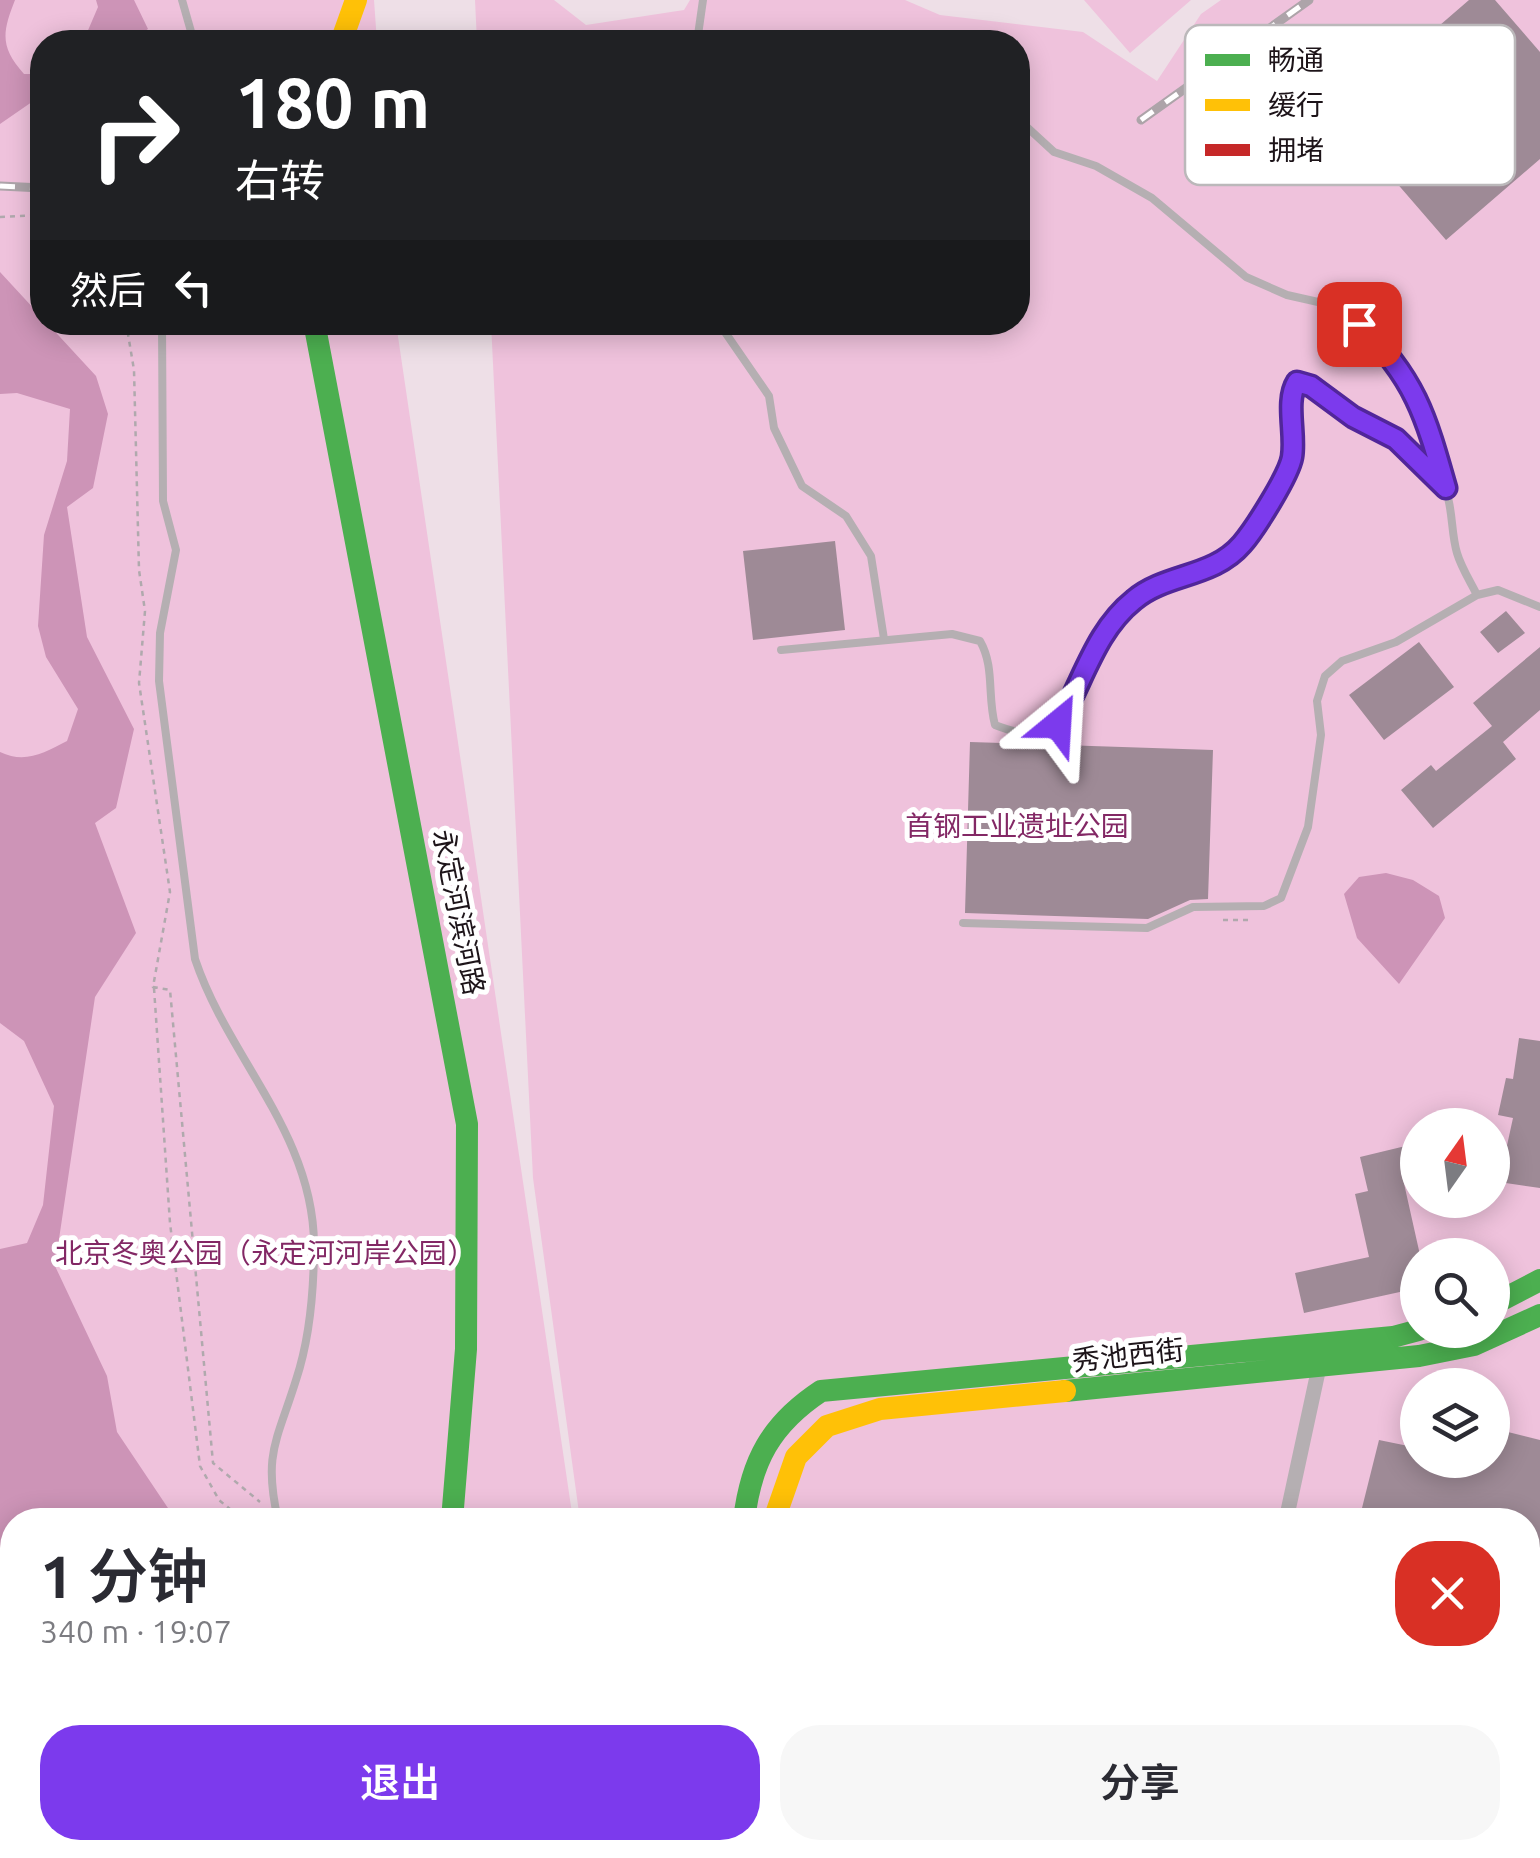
<!DOCTYPE html>
<html lang="zh">
<meta charset="utf-8">
<style>
:root{--surface:#fff;--page:#f7f7f7;--text:#2b2b33;--muted:#7c7c81;--accent:#7c3aed}
body{margin:0;font-family:Ubuntu,"Noto Sans SC",sans-serif;background:var(--page);color:var(--text);height:100vh;display:flex;flex-direction:column;font-size:38px;white-space:nowrap}
*{box-sizing:border-box;margin:0}
p{font-size:32px;color:var(--muted)}
.icon{flex:none;width:55px;height:55px;fill:none;stroke:currentColor;stroke-width:2;stroke-linecap:round;stroke-linejoin:round}
.map{position:relative;flex:1;overflow:hidden}
.drawer{position:absolute;left:0px;top:1508px;width:1540px;height:352px;display:flex;flex-direction:column;background:var(--surface);border-radius:40px 40px 0 0;box-shadow:0 5px 25px #0003}
.drawer>*{flex:none}
.guide{position:absolute;left:30px;top:30px;width:1000px;height:305px;border-radius:40px;box-shadow:0 5px 25px #0003;background:#202124;color:#fff;overflow:hidden}
.needle{width:65px;rotate:14deg}
.fabs{position:absolute;left:1400px;top:1108px;display:grid;gap:20px}
.fabs a{display:grid;place-items:center;width:110px;height:110px;border-radius:50%;background:var(--surface);box-shadow:0 5px 25px #0003;font-size:50px}
.pin{position:absolute;display:grid;place-items:center;width:85px;height:85px;color:#fff;margin:-42px;border-radius:20px;box-shadow:0 5px 15px #0006}
.me{position:absolute;width:110px;margin:-55px;rotate:27deg;stroke-linejoin:round;filter:drop-shadow(0 0 8px #0008)}
.turn{display:flex;align-items:center;gap:35px;height:210px;padding:0 40px;font-size:45px}
.turn .icon{width:130px;height:130px;stroke-width:2.5}
.turn b{display:block;font-size:70px;line-height:85px}
.then{display:flex;align-items:center;height:95px;padding:0 40px;background:#0003;gap:20px;font-size:38px}
.round{display:grid;place-items:center;flex:none;width:105px;height:105px;border-radius:40px;background:var(--page)}
.summary{display:flex;align-items:center;justify-content:space-between;height:170px;padding:0 40px}
h1{font-size:60px;font-weight:600;line-height:75px}
.action{display:flex;gap:20px;margin-top:auto;padding:20px 40px}
.action a{flex:1;height:115px;border-radius:40px;background:var(--accent);color:#fff;font-size:40px;font-weight:600;line-height:115px;text-align:center}
.action a+a{background:var(--page);color:var(--text)}
.map>svg:first-child{display:block}
.green{fill:#efc2dc;fill-rule:evenodd}
.water{fill:#cd94b7}
.building{fill:#9e8a96}
.lines{fill:none;stroke-linecap:round;stroke-linejoin:round}
.path{stroke:#b0a9ad;stroke-width:2.5;stroke-dasharray:5 5;stroke-linecap:butt}
.lane{stroke:#b5afb2;stroke-width:8}
.street{stroke:#b5afb2;stroke-width:15}
.fast{stroke:#4caf50;stroke-width:22}
.slow{stroke:#ffc107;stroke-width:22}
.jam{stroke:#c62828;stroke-width:22}
.rail-casing{stroke:#ada4a9;stroke-width:9}
.rail{stroke:#fff;stroke-width:5;stroke-dasharray:15;stroke-linecap:butt}
.route-casing{stroke:#51269a;stroke-width:25}
.route{stroke:#7c3aed;stroke-width:18}
.labels{text-anchor:middle;stroke-width:10;stroke-linejoin:round;paint-order:stroke}
.park-label{font-size:28px;fill:#832865;stroke:#fff}
.street-label{font-size:28px;fill:#1d1419;stroke:#fff}
.key{fill:#fff;stroke:#bbb8ba;stroke-width:2.5}
.key-label{font-size:28px;fill:#1d1419}
</style>
<div class="map">
<svg width="1540" height="1858" viewBox="0 0 1540 1858">
<rect width="100%" height="100%" fill="#eedfe7"/>
<path class="green" d="M 0,0 L 374,0 L 377,42 L 42,42 L 42,322 L 396,323 L 573,1520 L 12,1520 L 12,1848 L 622,1848 L 623,1858 L 0,1858 Z
M 475,0 L 554,0 L 586,25 L 684,10 L 690,0 L 905,0 L 940,15 L 1083,32 L 1157,81 L 1201,14 L 1221,0 L 1540,0 L 1540,1858 L 628,1858 L 627,1848 L 1528,1848 L 1528,1520 L 580,1520 L 533,1178 L 491,323 L 1018,322 L 1018,42 L 477,42 ZM 1418,1125 L 1492,1125 L 1492,1200 L 1418,1200 ZM 1418,1255 L 1492,1255 L 1492,1330 L 1418,1330 ZM 1418,1385 L 1492,1385 L 1492,1460 L 1418,1460 Z
M 1084,0 L 1191,0 L 1130,53 Z"/>
<path class="water" d="M 0,0 L 15,0 C 2,33 0,47 24,74 L 42,74 L 42,95 L 0,124 Z
M 96,0 L 134,0 L 148,29 L 129,42 L 83,42 L 98,7 Z
M 0,272 L 96,376 L 108,414 L 93,488 L 67,507 L 87,637 L 134,729 L 116,808 L 95,823 L 136,933 L 95,997 L 55,1266 L 107,1376 L 117,1432 L 176,1520 L 12,1520 L 12,1848 L 141,1848 L 138,1858 L 0,1858 L 0,1249 L 27,1243 L 43,1205 L 54,1106 L 24,1041 L 0,1023 L 0,752 C 25,764 44,753 67,741 L 78,709 L 46,657 L 38,626 L 44,535 L 67,461 L 70,409 L 17,393 L 0,394 Z
M 1386,873 L 1413,880 L 1439,896 L 1445,918 L 1399,984 L 1357,938 L 1344,894 L 1359,877 Z
M 224,1848 L 297,1848 L 301,1858 L 223,1858 Z"/>
<path class="building" d="M 1469,0 L 1495,0 L 1540,52 L 1540,159 L 1446,240 L 1337,114 Z
M 835,541 L 845,630 L 753,640 L 743,551 Z
M 1506,611 L 1525,633 L 1498,653 L 1480,632 Z
M 1419,642 L 1454,687 L 1384,740 L 1349,695 Z
M 1540,647 L 1540,710 L 1503,742 L 1516,759 L 1433,828 L 1401,790 L 1431,765 L 1436,771 L 1492,726 L 1473,703 Z
M 970,742 L 1213,750 L 1208,899 L 1190,900 L 1148,919 L 965,913 Z
M 1519,1038 L 1540,1041 L 1540,1188 L 1499,1182 L 1513,1118 L 1498,1115 L 1506,1078 L 1513,1079 Z
M 1418,1143 L 1418,1165 L 1401,1170 L 1420,1255 L 1418,1288 L 1304,1313 L 1295,1273 L 1369,1257 L 1355,1194 L 1368,1191 L 1360,1157 Z
M 1492,1428 L 1540,1440 L 1540,1605 L 1528,1602 L 1528,1520 L 1359,1520 L 1379,1440 L 1418,1448 L 1418,1460 L 1492,1460 Z
M 1528,1720 L 1540,1723 L 1540,1789 L 1528,1785 Z"/>
<g class="lines">
<path class="path" d="M 0,217 L 42,215
M 126,322 L 134,370 L 139,570 L 145,611 L 139,683 L 170,892 L 153,987 L 170,990 L 213,1463 L 260,1502
M 1223,920 L 1250,920
M 154,988 L 170,1223 L 200,1466 L 219,1500 L 243,1520
M 555,1848 L 575,1855 L 593,1848"/>
<path class="lane" d="M 182,0 L 194,42
M 697,42 L 703,0
M 1018,119 L 1054,152 L 1096,166 L 1152,198 L 1246,277 L 1287,295 L 1327,304 L 1359,324 L 1383,347 L 1423,406 L 1444,484
M 162,322 L 163,501 L 176,550 L 160,633 L 159,681 L 195,959 C 228,1058 313,1133 314,1244 C 314,1288 310,1338 296,1380 C 277,1441 263,1454 278,1520
M 718,322 L 769,396 L 774,428 L 802,486 L 846,516 L 871,556 L 884,639
M 781,650 L 952,634 L 980,641 C 995,667 987,696 995,725 C 1015,733 1034,737 1054,726 C 1077,712 1096,627 1135,598 C 1153,585 1179,582 1200,574 C 1235,559 1277,500 1291,464 C 1301,438 1282,404 1297,382 C 1323,388 1436,467 1446,491 C 1453,510 1451,533 1457,553 C 1461,567 1470,581 1477,595 L 1498,590 L 1540,607
M 963,923 L 1147,928 L 1193,907 L 1264,906 L 1281,898 L 1308,827 L 1321,735 L 1317,701 L 1325,676 L 1342,661 L 1396,642 L 1477,595
M 336,1848 L 340,1858
M 933,1858 L 936,1848"/>
<path class="street" d="M 1286,1520 L 1321,1358
M 1207,1858 L 1210,1848"/>
<path class="fast" d="M 314,322 L 467,1124 L 466,1349 L 452,1520
M 1492,1305 L 1540,1280
M 1065,1391 L 1419,1356 L 1474,1345 L 1540,1315
M 744,1520 C 751,1461 771,1424 821,1391 L 1393,1337 L 1419,1330
M 1528,1640 L 1540,1644
M 515,1848 L 517,1858
M 717,1848 L 717,1858
M 969,1848 L 1010,1858"/>
<path class="slow" d="M 341,42 L 356,0
M 774,1520 L 796,1457 L 827,1426 L 880,1409 L 1065,1391"/>
<path class="jam" d="M 739,1858 L 740,1848"/>
<defs>
<path id="rail" d="M 1141,120 L 1309,0
M 0,186 L 42,188"/>
</defs>
<use href="#rail" class="rail-casing"/>
<use href="#rail" class="rail"/>
</g>
<g class="lines">
<defs>
<path id="route" d="M 1058,724 C 1083,682 1095,631 1134,600 C 1166,573 1213,578 1242,544 C 1255,529 1289,475 1292,457 C 1296,434 1285,401 1297,382 L 1311,386 L 1353,417 L 1396,439 L 1446,488 C 1426,417 1415,377 1359,324"/>
</defs>
<use href="#route" class="route-casing"/>
<use href="#route" class="route"/>
</g>
<g class="labels">
<g class="park-label">
<text x="1017" y="836">首钢工业遗址公园</text>
<text x="265" y="1263">北京冬奥公园（永定河河岸公园）</text>
</g>
<g class="street-label">
<text transform="translate(459 912) rotate(79)" y="10">永定河滨河路</text>
<text transform="translate(1128 1355) rotate(-6)" y="10">秀池西街</text>
</g>
</g>
<rect x="1185" y="25" width="330" height="160" rx="15" class="key"/>
<rect x="1205" y="54" width="45" height="12" fill="#4caf50"/>
<rect x="1205" y="99" width="45" height="12" fill="#ffc107"/>
<rect x="1205" y="144" width="45" height="12" fill="#c62828"/>
<g class="key-label">
<text x="1268" y="70">畅通</text>
<text x="1268" y="115">缓行</text>
<text x="1268" y="160">拥堵</text>
</g>
</svg>
<div class="fabs">
<a><svg class="needle" viewBox="-14 -14 28 28"><path d="M0-13l5 13h-10z" fill="#e53935"/><path d="M0 13l5-13h-10z" fill="#7c7c81"/></svg></a>
<a><svg class="icon" aria-label="search" viewBox="0 0 24 24"><circle cx="10" cy="10" r="6"/><path d="M15 15l6 6"/></svg></a>
<a><svg class="icon" aria-label="layers" viewBox="0 0 24 24"><path d="M12 4l9 5-9 5-9-5zM3 14l9 5 9-5"/></svg></a>
</div>
<div class="pin" style="left:1359px;top:324px;background:#d93025"><svg class="icon" aria-label="arrive" viewBox="0 0 24 24"><path d="M6 21V4h12l-3 4 3 4H6"/></svg></div>
<svg class="me" style="left:1058px;top:724px" viewBox="-20 -20 40 40"><path d="M0-17L14 15 0 8-14 15z" fill="#7c3aed" stroke="#fff" stroke-width="4"/></svg>
<div class="guide">
<div class="turn"><svg class="icon" aria-label="right" viewBox="0 0 24 24"><path d="M7 20v-9h11M14 6l5 5-5 5"/></svg><div><b>180 m</b>右转</div></div>
<div class="then">然后<svg class="icon" aria-label="left" viewBox="0 0 24 24"><path d="M17 20v-9H6M10 6l-5 5 5 5"/></svg></div>
</div>
<section class="drawer">
<div class="summary"><div><h1>1 分钟</h1><p>340 m · 19:07</p></div><a class="round" style="background:#d93025;color:#fff"><svg class="icon" aria-label="close" viewBox="0 0 24 24"><path d="M6 6l12 12M18 6L6 18"/></svg></a></div>
<div class="action"><a>退出</a><a>分享</a></div>
</section>
</div>
